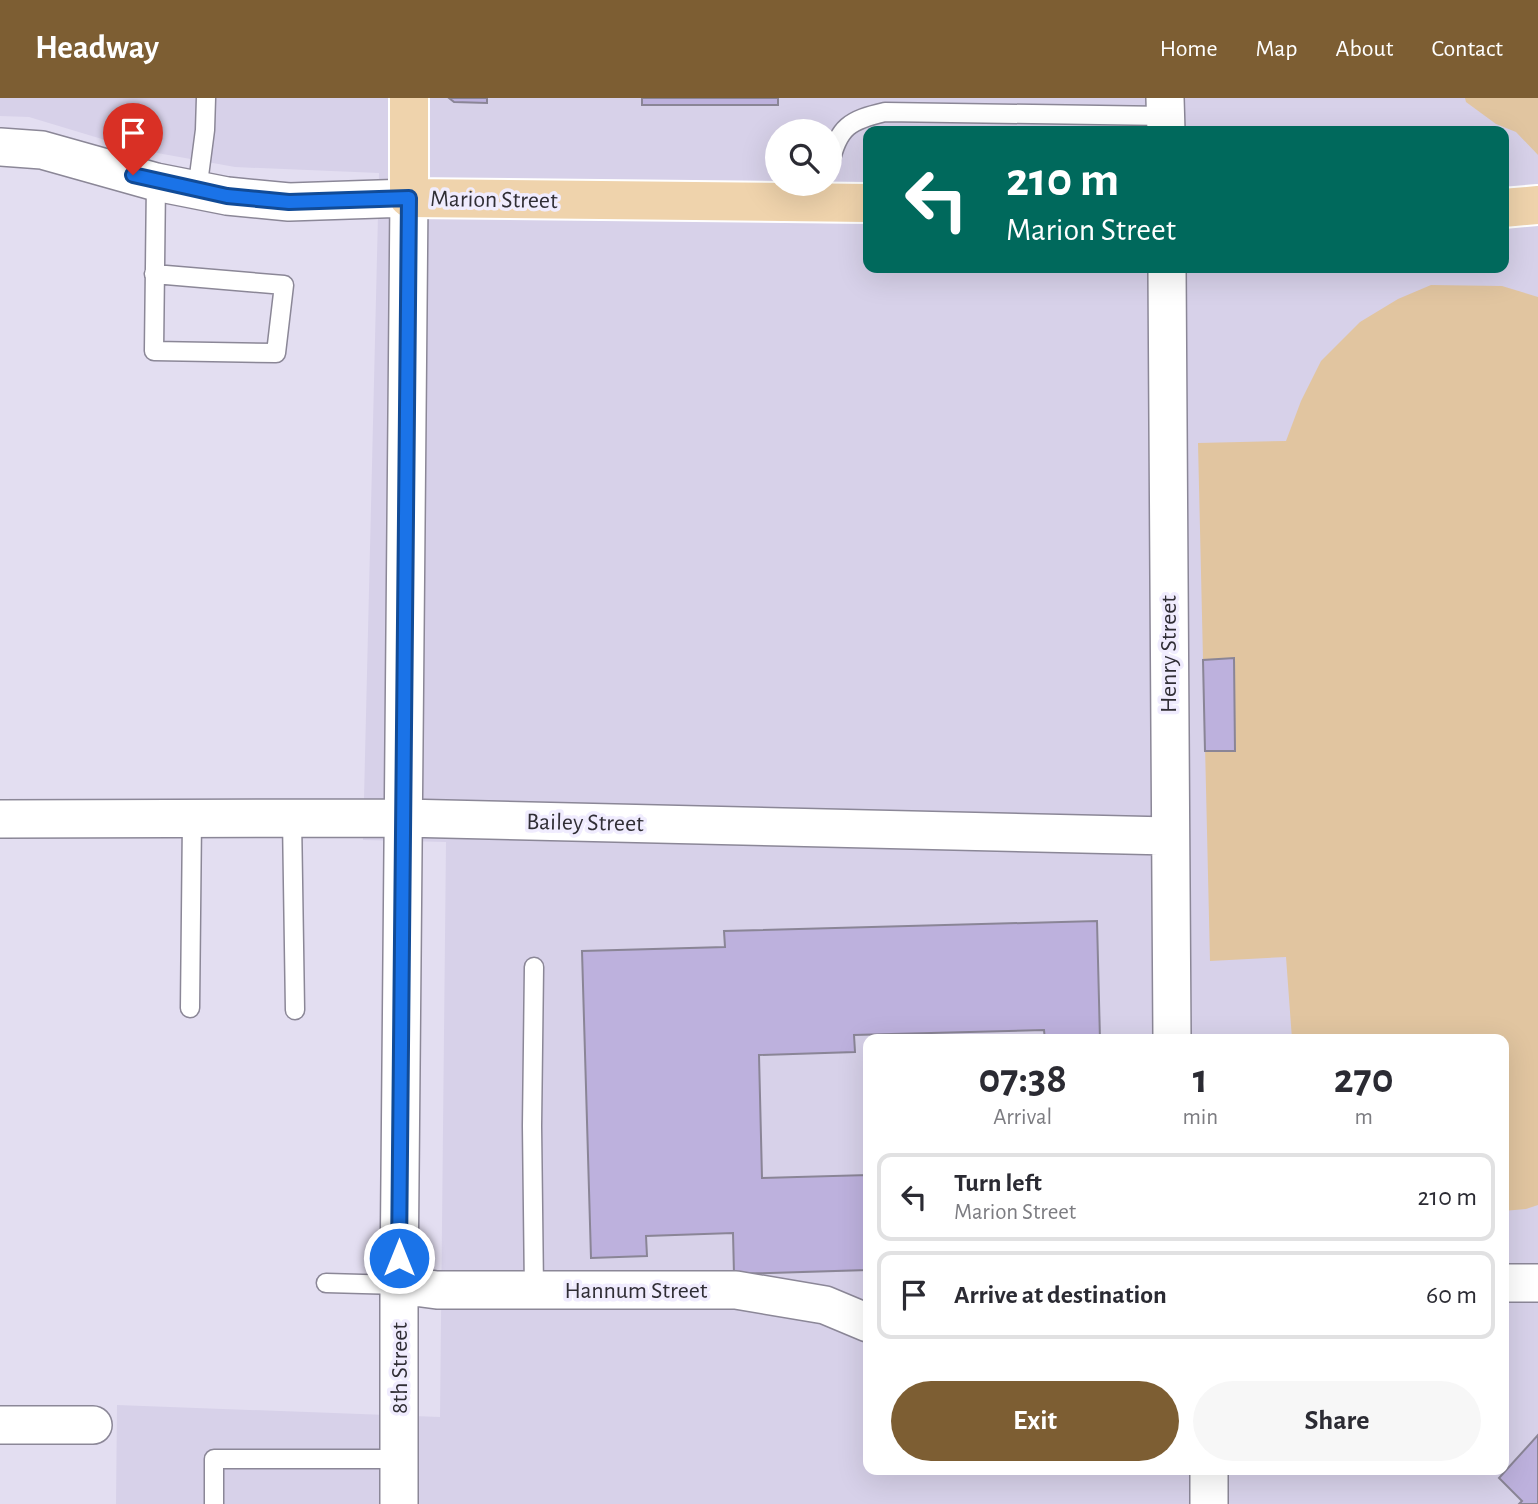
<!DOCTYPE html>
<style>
:root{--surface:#fff;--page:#f7f7f7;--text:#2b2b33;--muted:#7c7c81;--line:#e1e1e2;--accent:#7d5e33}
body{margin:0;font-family:"Alegreya Sans",sans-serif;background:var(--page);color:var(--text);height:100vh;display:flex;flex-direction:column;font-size:26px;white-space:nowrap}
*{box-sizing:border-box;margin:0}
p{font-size:23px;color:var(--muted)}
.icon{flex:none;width:38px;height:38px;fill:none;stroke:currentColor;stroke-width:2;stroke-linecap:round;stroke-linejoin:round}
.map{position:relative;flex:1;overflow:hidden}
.sheet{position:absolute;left:863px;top:936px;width:646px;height:441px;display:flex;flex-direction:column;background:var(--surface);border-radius:14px;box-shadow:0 7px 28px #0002}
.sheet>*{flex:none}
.guide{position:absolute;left:863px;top:28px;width:646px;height:147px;border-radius:14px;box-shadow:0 7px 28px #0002;background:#00695c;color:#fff;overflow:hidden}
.buttons{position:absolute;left:765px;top:21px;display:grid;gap:14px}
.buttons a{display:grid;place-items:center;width:77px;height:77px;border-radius:50%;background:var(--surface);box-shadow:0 7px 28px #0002;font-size:35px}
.pin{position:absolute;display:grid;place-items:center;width:60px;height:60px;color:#fff;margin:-72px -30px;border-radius:50% 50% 50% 0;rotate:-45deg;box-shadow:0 0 7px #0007}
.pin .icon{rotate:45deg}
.me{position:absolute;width:77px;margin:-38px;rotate:0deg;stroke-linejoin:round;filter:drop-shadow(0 0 5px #0008)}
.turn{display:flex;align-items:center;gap:24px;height:147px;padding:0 28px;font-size:32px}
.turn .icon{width:91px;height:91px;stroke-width:2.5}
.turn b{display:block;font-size:49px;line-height:60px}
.eta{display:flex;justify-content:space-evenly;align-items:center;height:119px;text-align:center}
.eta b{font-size:42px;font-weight:600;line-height:49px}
.action{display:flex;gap:14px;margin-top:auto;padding:14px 28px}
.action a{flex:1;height:80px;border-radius:42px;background:var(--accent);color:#fff;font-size:28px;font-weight:600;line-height:80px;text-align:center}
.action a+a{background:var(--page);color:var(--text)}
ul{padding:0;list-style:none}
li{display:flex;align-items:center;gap:21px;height:88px;margin:0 14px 10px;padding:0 14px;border:4px solid var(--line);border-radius:14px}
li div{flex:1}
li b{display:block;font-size:26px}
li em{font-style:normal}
header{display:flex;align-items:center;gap:42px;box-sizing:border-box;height:98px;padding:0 35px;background:var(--accent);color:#fff}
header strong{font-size:33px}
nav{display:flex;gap:38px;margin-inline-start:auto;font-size:24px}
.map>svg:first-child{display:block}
.built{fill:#d7d1e9;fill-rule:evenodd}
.green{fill:#e1c5a0}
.building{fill:#bdb1dd;stroke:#8a8596;stroke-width:2}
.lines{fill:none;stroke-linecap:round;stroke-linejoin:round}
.service-casing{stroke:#8b8797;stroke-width:21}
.minor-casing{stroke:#8b8797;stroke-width:40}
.primary-casing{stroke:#fff;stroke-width:42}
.service{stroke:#fff;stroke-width:18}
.minor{stroke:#fff;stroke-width:37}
.primary{stroke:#efd3ac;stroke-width:38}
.route-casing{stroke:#114b97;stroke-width:18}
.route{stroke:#1a73e8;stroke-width:12}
.labels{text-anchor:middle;stroke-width:7;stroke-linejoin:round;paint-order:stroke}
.street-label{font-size:24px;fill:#302e35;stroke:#f0ecfe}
</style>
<header>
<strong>Headway</strong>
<nav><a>Home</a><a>Map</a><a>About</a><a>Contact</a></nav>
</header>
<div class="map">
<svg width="1538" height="1406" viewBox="0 0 1538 1406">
<rect width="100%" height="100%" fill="#e3def1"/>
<path class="built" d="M 0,0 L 1538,0 L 1538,1406 L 116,1406 L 117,1307 L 440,1319 L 446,744 L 363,742 L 379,75 L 235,69 L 135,51 L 29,19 L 0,18 ZM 777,33 L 830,33 L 830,86 L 777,86 ZM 868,33 L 1503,33 L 1503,170 L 868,170 ZM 868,942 L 1503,942 L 1503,1372 L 868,1372 Z"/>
<path class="green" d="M 1465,0 L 1538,0 L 1538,57 L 1516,34 L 1496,26 L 1466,4 Z
M 1431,187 L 1502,188 L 1538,199 L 1538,1107 L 1526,1111 L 1503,1113 L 1503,942 L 1292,941 L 1286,859 L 1210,863 L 1198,345 L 1286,343 L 1301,303 L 1321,263 L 1360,224 L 1398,201 Z"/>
<path class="building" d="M 449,0 L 487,0 L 487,5 L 454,4 Z
M 642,0 L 778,0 L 778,7 L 642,7 Z
M 1234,560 L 1235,653 L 1205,653 L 1203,562 Z
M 1097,823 L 1100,942 L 1045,942 L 1044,932 L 854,937 L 855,954 L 759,957 L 762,1080 L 868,1077 L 868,1172 L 734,1176 L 733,1135 L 646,1138 L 647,1158 L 591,1160 L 582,853 L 725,849 L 724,833 Z
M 1538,1337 L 1538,1406 L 1519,1406 L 1522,1403 L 1499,1380 Z"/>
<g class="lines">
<defs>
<path id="service" d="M 830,65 C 838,29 850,22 885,14 L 1166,18
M 197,93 L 205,32 L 206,0
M 154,176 L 284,187 L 276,255 L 154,253 L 156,84
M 292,720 L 295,912
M 190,910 L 192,721
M 326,1185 L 399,1187
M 534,1192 L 532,1028 L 534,869
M 214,1406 L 214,1361 L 399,1361"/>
<path id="minor" d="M 1165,0 L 1166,33
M 0,49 L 42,52 L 156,84 L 227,98 L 289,104 L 409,100 L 399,1187 L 399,1406
M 1167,170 L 1172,942
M 0,721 L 403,720 L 1169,738
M 1503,1185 L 1538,1185
M 399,1187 L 437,1192 L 736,1192 L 825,1207 L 868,1225
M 0,1327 L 93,1327
M 1209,1372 L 1209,1406"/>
<path id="primary" d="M 409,0 L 409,100 L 868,105
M 1503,110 L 1538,107"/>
</defs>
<use href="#service" class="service-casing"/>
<use href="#minor" class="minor-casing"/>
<use href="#primary" class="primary-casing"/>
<use href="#service" class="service"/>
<use href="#minor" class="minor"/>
<use href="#primary" class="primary"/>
</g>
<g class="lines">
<defs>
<path id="route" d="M 133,77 L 227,98 L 289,104 L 409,100 L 399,1160"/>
</defs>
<use href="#route" class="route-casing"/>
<use href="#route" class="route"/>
</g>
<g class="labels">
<g class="street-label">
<text transform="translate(494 101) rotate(1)" y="8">Marion Street</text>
<text transform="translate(1168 556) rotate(-90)" y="8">Henry Street</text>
<text transform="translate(585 724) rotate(1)" y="8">Bailey Street</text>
<text x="636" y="1200">Hannum Street</text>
<text transform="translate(399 1270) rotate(-90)" y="8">8th Street</text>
</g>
</g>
</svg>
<div class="buttons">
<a><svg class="icon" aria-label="search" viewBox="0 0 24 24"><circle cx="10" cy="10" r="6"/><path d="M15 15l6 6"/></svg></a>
</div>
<div class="pin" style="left:133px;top:77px;background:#d93025"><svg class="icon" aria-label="arrive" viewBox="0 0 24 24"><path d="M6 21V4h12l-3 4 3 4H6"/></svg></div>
<svg class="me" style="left:399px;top:1160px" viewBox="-20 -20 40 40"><circle r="17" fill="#1a73e8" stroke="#fff" stroke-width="3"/><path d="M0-11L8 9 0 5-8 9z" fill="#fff"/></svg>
<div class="guide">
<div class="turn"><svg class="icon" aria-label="left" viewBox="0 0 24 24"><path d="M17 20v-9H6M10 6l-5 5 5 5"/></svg><div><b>210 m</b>Marion Street</div></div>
</div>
<section class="sheet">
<div class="eta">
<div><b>07:38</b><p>Arrival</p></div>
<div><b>1</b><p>min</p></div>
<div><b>270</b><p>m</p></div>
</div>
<ul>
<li><svg class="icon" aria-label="left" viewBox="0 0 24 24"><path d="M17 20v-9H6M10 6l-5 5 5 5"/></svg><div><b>Turn left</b><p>Marion Street</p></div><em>210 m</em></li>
<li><svg class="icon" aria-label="arrive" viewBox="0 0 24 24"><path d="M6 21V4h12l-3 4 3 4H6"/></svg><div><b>Arrive at destination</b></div><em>60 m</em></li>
</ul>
<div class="action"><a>Exit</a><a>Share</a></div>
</section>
</div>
